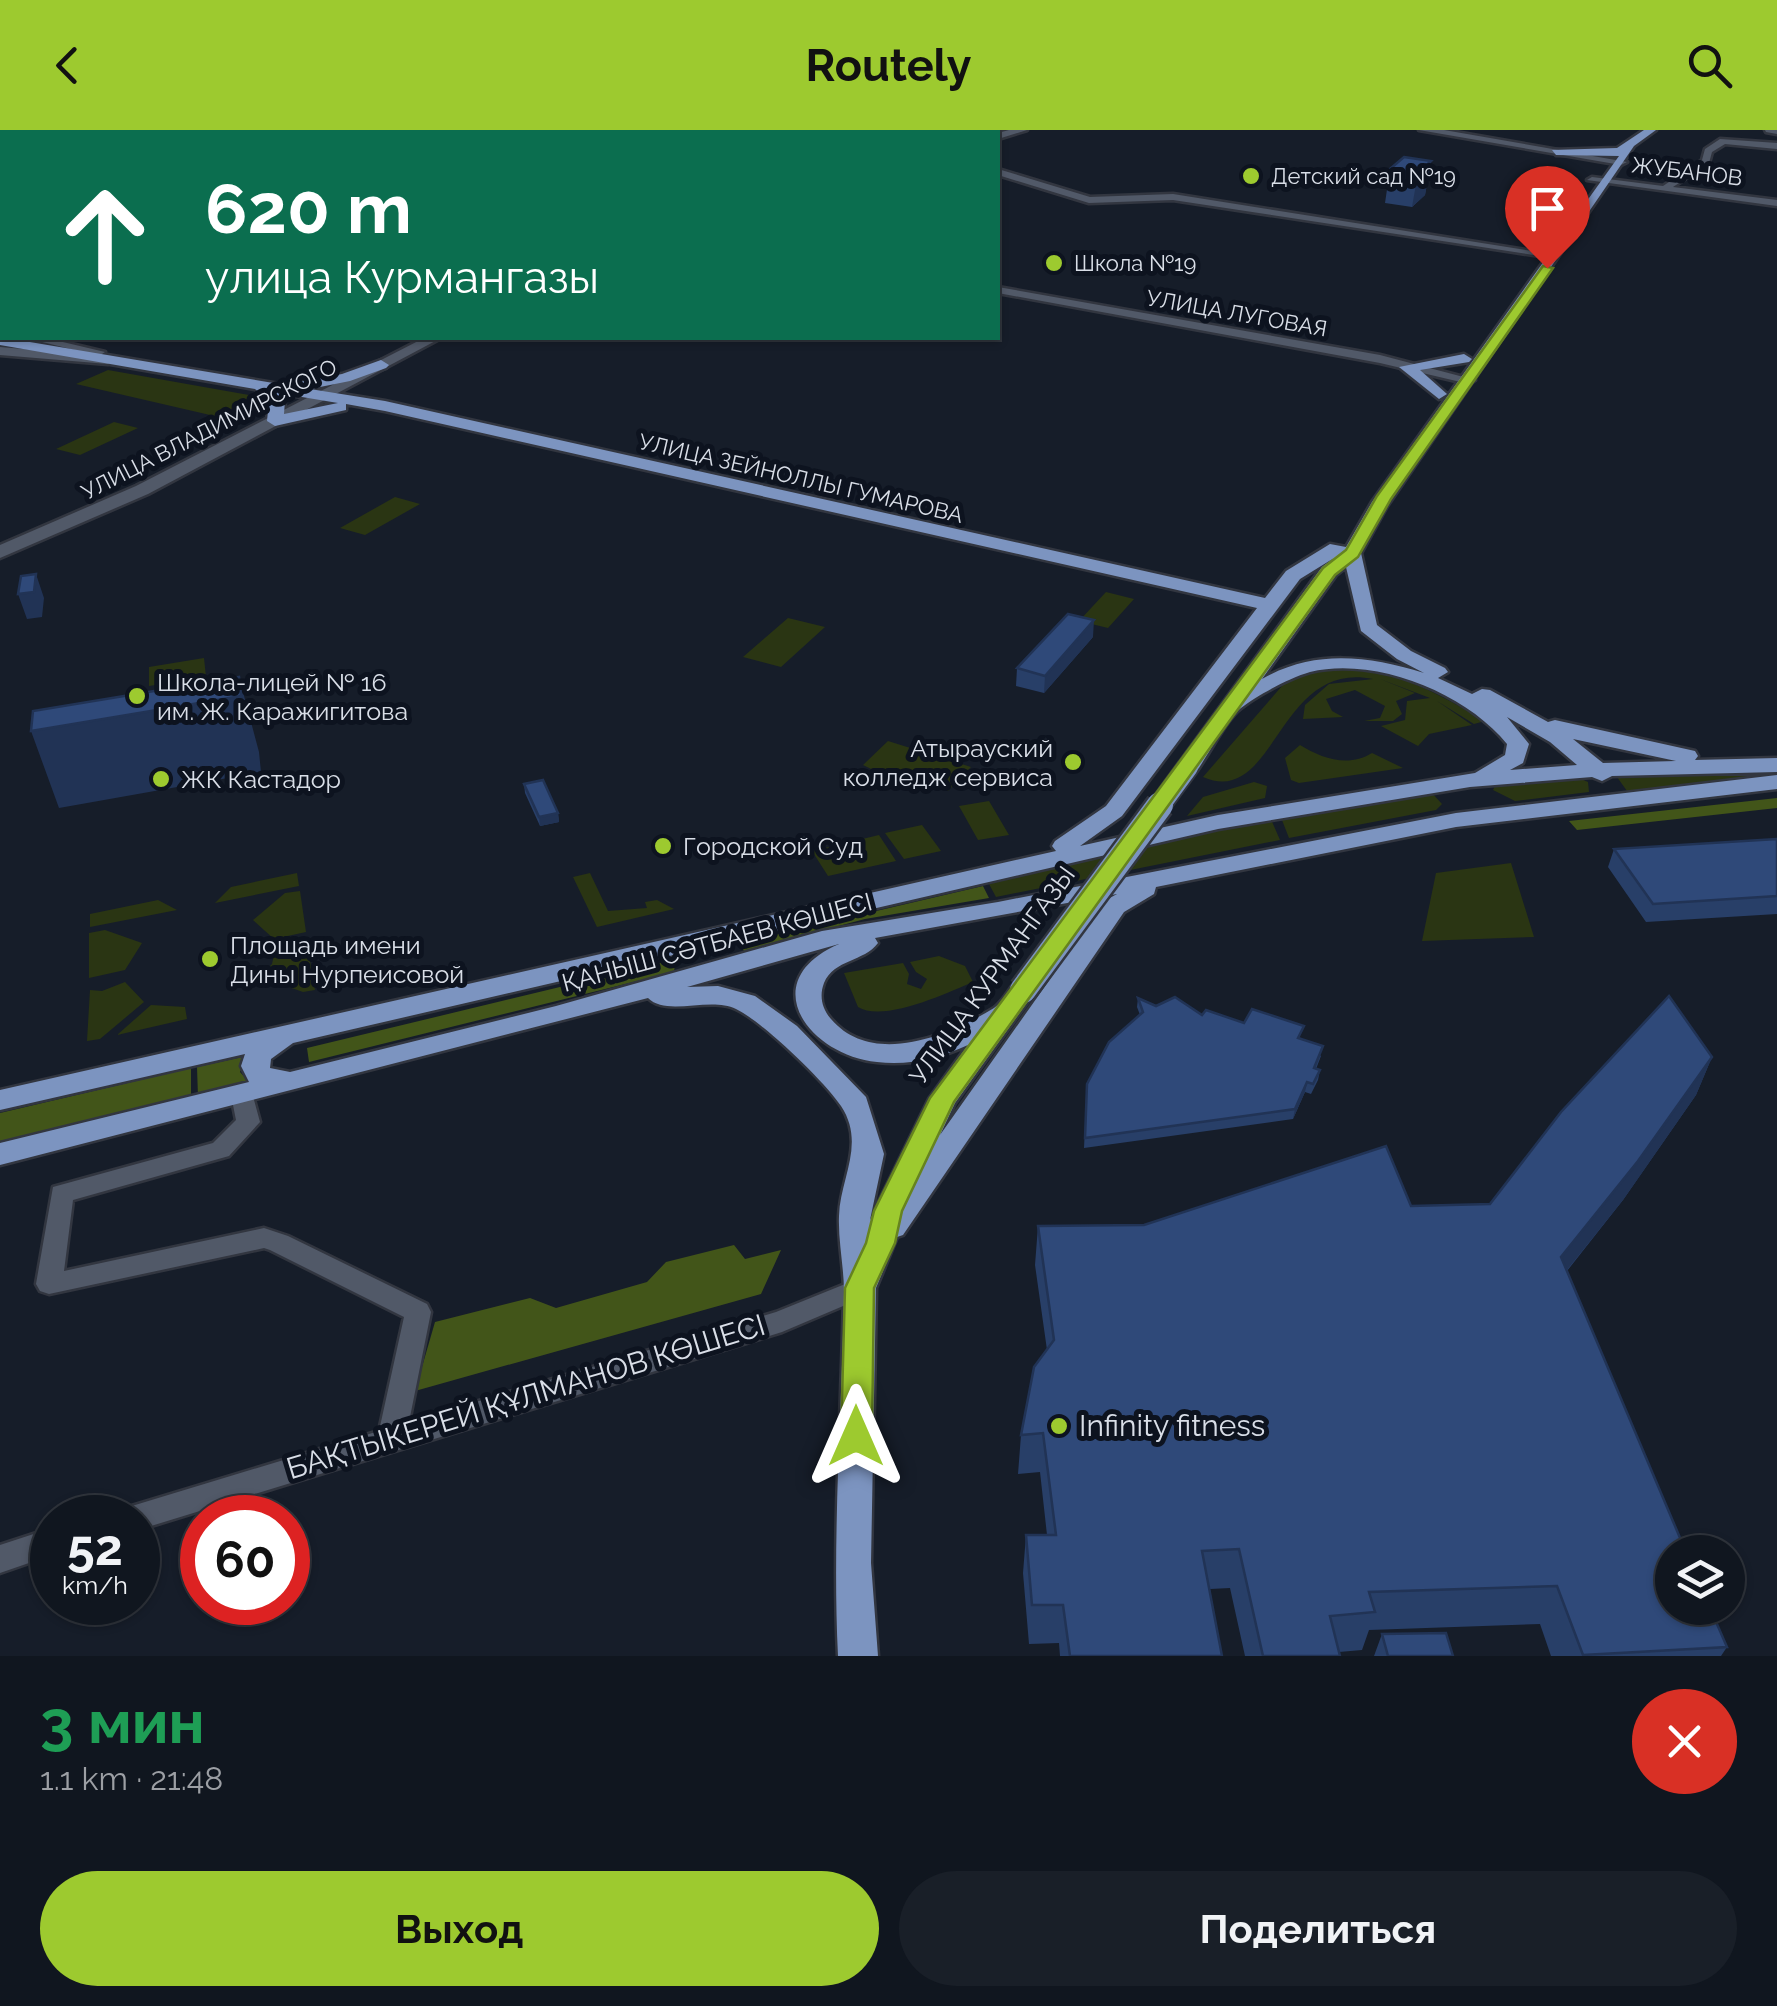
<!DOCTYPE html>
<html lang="ru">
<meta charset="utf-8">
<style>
:root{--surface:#10161f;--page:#191f28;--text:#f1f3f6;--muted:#9c9fa4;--line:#30353d;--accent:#9dca2f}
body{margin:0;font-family:Raleway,sans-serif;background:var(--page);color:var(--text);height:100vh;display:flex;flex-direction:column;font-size:38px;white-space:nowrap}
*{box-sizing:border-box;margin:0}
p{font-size:32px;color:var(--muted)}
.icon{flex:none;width:55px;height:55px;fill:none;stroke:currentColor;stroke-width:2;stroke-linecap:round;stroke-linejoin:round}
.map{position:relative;height:1526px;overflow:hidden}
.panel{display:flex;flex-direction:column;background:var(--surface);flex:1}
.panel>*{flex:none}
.banner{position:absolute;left:0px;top:0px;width:1000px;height:210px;box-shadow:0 2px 8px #0004,0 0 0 2px var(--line);background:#0b6e4f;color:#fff;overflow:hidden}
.controls{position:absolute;left:1655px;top:1405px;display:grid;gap:20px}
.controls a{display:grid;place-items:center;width:90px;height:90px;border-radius:50%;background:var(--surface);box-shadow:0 2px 8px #0004,0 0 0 2px var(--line);font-size:50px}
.speed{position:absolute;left:30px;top:1365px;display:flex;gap:20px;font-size:50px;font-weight:700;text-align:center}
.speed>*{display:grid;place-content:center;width:130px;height:130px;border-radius:50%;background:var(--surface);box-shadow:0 2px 8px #0004,0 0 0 2px var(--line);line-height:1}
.speed small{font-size:25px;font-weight:400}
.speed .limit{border:15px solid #d22;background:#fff;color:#111}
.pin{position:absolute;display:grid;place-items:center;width:85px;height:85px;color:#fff;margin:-102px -42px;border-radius:50% 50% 50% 0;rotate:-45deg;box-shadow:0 0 10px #0007}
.pin .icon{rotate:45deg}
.me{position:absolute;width:110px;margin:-55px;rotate:0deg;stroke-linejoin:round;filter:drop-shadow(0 0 8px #0008)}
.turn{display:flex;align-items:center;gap:35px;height:210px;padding:0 40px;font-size:45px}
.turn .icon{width:130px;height:130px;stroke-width:2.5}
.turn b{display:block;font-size:70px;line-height:85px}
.round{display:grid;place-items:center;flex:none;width:105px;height:105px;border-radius:52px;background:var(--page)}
.overview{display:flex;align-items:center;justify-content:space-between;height:170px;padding:0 40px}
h1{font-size:60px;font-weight:700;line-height:75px;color:#1e9e55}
.button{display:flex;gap:20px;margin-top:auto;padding:20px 40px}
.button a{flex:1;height:115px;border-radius:60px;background:var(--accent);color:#111;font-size:40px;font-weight:700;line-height:115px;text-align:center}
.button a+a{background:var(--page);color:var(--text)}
header{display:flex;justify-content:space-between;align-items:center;height:130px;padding:0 40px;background:var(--accent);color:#111;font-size:45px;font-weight:700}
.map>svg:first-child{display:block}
.green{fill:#2a3513}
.forest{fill:#425519}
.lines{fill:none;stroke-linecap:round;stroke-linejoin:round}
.street-casing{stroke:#323640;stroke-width:5}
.secondary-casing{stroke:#323640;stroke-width:5}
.primary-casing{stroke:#323640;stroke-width:5}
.street{fill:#515968;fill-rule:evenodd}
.secondary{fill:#515968;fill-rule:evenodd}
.primary{fill:#7c94c0;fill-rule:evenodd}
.primary-bridge-far1-casing{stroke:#323640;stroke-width:24;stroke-linecap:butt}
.primary-bridge-casing{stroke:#323640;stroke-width:31;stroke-linecap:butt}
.primary-bridge-far1{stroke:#7c94c0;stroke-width:20}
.primary-bridge{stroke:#7c94c0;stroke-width:26}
.wall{fill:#283f68}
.shaded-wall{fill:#213355}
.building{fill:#2f4979;stroke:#213355;stroke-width:2.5}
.route{fill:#9dca2f;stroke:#66831f;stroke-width:2.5}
.poi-dot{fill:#9dca2f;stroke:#0d131f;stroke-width:4}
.labels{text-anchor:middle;stroke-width:10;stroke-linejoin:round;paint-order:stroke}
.far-street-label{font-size:22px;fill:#d9dee7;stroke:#0d131f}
.far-poi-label{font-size:22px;fill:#d9dee7;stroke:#0d131f;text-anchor:start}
.poi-label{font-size:25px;fill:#d9dee7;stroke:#0d131f;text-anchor:start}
.street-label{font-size:25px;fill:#d9dee7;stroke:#0d131f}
.near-street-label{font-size:30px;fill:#d9dee7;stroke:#0d131f}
.near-poi-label{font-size:30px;fill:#d9dee7;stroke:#0d131f;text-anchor:start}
</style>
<header><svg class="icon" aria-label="back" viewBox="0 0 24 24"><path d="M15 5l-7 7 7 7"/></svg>Routely<svg class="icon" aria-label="search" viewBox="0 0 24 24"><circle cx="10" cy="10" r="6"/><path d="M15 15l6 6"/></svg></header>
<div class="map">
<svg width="1777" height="1526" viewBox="0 0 1777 1526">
<rect width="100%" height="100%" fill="#161d29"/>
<path class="green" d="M 108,240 L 260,267 L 270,275 L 236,291 L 76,254 Z
M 114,292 L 138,298 L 80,325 L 56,319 Z
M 395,367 L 420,374 L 365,405 L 340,398 Z
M 1106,462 L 1134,469 L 1108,498 L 1079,491 Z
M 788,488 L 825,497 L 781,537 L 743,527 Z
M 204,528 L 206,547 L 149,556 L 149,537 Z
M 1321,537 C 1393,539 1424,555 1485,591 L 1474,594 L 1437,571 L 1472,595 L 1429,604 L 1418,616 L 1381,596 L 1405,590 L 1407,571 L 1430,568 L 1380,549 L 1415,563 L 1396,571 L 1402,584 L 1393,591 L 1364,591 L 1380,588 L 1385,576 L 1355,560 L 1326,569 L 1332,581 L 1343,587 L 1303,589 L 1305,575 L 1329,554 L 1373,549 C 1277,529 1276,679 1203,647 L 1288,549 Z
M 888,611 L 971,637 L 948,661 L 907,648 L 926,656 L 912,659 L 863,635 Z
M 1300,615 C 1321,628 1348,638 1372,623 L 1403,638 L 1299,653 L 1291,650 L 1285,628 Z
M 1777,645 L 1777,649 L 1627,661 L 1617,647 Z
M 1574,646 L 1588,652 L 1589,662 L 1515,671 L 1493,660 L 1497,652 Z
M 1254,652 L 1267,656 L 1265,668 L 1187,686 L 1203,667 Z
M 1431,662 L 1442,674 L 1436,680 L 1289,708 L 1280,685 Z
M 989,671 L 1009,705 L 978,710 L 959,676 Z
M 1270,687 L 1280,710 L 996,767 L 989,754 Z
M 922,695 L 941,721 L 904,729 L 885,703 Z
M 879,705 L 896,731 L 828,746 L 812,721 Z
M 1511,733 L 1534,807 L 1422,811 L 1436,743 Z
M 297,743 L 299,756 L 215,773 L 231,757 Z
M 590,743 L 608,781 L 647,778 L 645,772 L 657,770 L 674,779 L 597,797 L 573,747 Z
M 300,761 L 306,802 L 274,809 L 253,790 L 285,763 Z
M 158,770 L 177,780 L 90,797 L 90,784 Z
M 105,800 L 142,813 L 125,840 L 89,848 L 89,803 Z
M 307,813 L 315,860 L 303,862 L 260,847 L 272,834 L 275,820 Z
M 939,826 L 965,836 L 973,852 C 947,863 883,893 858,877 L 844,843 L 903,833 L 909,844 L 907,854 L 921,859 L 927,849 L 916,842 L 910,832 Z
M 125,852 L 144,872 L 100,909 L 87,911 L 90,860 L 102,861 Z
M 151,875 L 185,877 L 187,889 L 117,905 Z"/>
<path class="forest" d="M 1777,668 L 1777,678 L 1577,700 L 1569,691 Z
M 983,756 L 989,768 L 865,789 L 744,821 L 739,813 Z
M 668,831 L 675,834 L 674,842 L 309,932 L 307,918 Z
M 247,926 L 240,942 L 252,955 L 198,967 L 197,937 Z
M 191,938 L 191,969 L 0,1014 L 0,983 Z
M 734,1115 L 745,1129 L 781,1120 L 761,1164 L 415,1261 L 435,1192 L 530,1168 L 556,1178 L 647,1152 L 666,1132 Z"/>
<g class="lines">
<defs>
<path id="street" d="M 1765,0 L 1777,0 L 1777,4 L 1766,2 Z
M 1720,9 L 1777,13 L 1777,19 L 1725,14 L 1712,22 L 1709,33 L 1673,57 L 1777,70 L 1777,76 L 1587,50 L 1592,47 L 1663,56 L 1702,30 L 1705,19 Z
M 998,39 L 1090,67 L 1173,64 L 1545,123 L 1540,126 L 1173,70 L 1089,73 L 998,45 Z
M 0,56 L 2,57 L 2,63 L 0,62 Z
M 0,103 L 2,103 L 2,109 L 0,109 Z
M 998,157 L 1380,225 L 1475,250 L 1469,254 L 1380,233 L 998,163 Z
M 0,200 L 2,200 L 2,206 L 0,206 Z
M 26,208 L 46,208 L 105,222 L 99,226 Z
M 0,217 L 108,226 L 114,230 L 108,234 L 0,225 Z
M 243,957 L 251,959 L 260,992 L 229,1026 L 73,1070 L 64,1141 L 264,1098 L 288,1106 L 427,1174 L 431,1182 L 409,1292 L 776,1182 L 860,1148 L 869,1151 L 873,1158 L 869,1165 L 782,1202 L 138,1400 L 138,1388 L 118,1388 L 122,1379 L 379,1301 L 404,1187 L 270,1120 L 264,1118 L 49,1164 L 40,1161 L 36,1154 L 53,1057 L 213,1013 L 236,990 L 231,965 L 235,959 Z
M 52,1398 L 52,1425 L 0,1443 L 0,1415 Z"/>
<path id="secondary" d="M 1009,0 L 1027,0 L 998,9 L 998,3 Z
M 1419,0 L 1444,0 L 1627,32 L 1621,35 Z
M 424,208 L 441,208 L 148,364 L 0,428 L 0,415 L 136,356 Z"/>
<path id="primary" d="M 1644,0 L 1656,0 L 1634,16 L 1387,376 L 1361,423 L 1377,495 L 1411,521 L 1445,538 L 1448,542 L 1438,548 L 1472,564 L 1482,559 L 1490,560 L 1548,592 L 1555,590 L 1695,621 L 1698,626 L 1695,630 L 1777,628 L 1777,642 L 1612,646 L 1602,651 L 1592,647 L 1470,657 L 1218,699 L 293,913 L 271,929 L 270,938 L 290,942 L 556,876 L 822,801 L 998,772 L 1456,683 L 1777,645 L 1777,659 L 1456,697 L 1156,757 L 1154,764 L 1124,782 L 903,1105 L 897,1107 L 876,1158 L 871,1433 L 878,1526 L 838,1526 C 832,1404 842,1284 844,1162 C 844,1137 838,1111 839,1086 C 840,1048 866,1014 841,976 C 825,952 762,891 736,879 C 710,866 667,887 648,868 L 0,1035 L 0,1013 L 249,952 L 241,936 L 245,924 L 0,980 L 0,960 L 1056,721 L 1052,716 L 1055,711 L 1106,676 L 1257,478 L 385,281 L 346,274 L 346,280 L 275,296 L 267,291 L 269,271 L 255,259 L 0,215 L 0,207 L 297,257 L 299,252 L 342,244 L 381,230 L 389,235 L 386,238 L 350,251 L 310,259 L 385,271 L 1265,468 L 1286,441 L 1330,414 L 1346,417 L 1372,372 L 1619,26 L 1556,25 L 1552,20 L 1617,18 ZM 278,263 L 338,273 L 284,284 L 285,270 ZM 1334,428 L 1322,437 L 1180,632 L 1177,637 L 1180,642 L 1196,642 C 1208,626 1226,589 1241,578 C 1258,565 1289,548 1310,542 C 1375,526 1466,563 1507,614 L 1505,625 L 1475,643 L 1218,685 L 1080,716 L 1122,686 L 1300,449 ZM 1346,437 L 1361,501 L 1397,529 L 1424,543 C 1368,526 1315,519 1262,549 L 1336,445 ZM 1507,587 L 1550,612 L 1577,635 L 1510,640 L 1523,633 L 1529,614 ZM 1573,609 L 1676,631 L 1603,633 ZM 1117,764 L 1106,770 L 940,1005 L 955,973 L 1036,860 L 1032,854 L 1014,854 C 1008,861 1002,873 994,878 C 950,905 873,938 831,889 C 822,879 819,866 824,853 C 834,829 864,832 878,813 L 875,808 ZM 839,814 C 754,851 808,925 877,932 C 909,936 940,928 968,915 L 929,969 L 870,1090 L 884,1024 L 866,967 L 797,896 L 755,866 L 718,856 L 687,857 Z
M 1464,224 L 1472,229 L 1469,232 L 1420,240 L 1447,264 L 1439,269 L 1399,237 Z"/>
</defs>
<use href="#street" class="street-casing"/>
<use href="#secondary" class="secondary-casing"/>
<use href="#primary" class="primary-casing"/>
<use href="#street" class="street"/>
<use href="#secondary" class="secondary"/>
<use href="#primary" class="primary"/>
<defs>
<path id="primary-bridge-far1" d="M 1158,678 L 1188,637"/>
<path id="primary-bridge" d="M 1023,860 L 1160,675"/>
</defs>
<use href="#primary-bridge-far1" class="primary-bridge-far1-casing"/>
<use href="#primary-bridge" class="primary-bridge-casing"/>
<use href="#primary-bridge-far1" class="primary-bridge-far1"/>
<use href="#primary-bridge" class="primary-bridge"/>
</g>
<path class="wall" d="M 1431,31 L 1425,65 L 1412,77 L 1385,73 L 1390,39 Z
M 2,138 L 2,174 L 0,174 L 0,139 Z
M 1093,507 L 1044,563 L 1016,556 L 1017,538 Z
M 524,654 L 558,683 L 559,692 L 540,696 L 525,663 Z
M 1777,709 L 1777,784 L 1646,792 L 1608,737 L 1614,719 Z
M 1138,868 L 1156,876 L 1244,893 L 1301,908 L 1321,926 L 1316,939 L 1320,940 L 1318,950 L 1311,964 L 1305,962 L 1293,989 L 1084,1018 L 1087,954 L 1140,885 L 1137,877 Z
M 1712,927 L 1696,965 L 1623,1070 L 1567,1141 L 1727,1517 L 1721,1526 L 1551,1526 L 1540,1494 L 1369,1500 L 1362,1520 L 1339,1522 L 1340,1526 L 1245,1526 L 1230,1458 L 1210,1459 L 1222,1526 L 1060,1526 L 1059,1513 L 1029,1514 L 1023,1443 L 1026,1405 L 1047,1405 L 1040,1342 L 1018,1344 L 1021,1305 L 1047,1220 L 1035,1135 L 1038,1096 L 1144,1095 L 1411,1076 L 1490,1074 Z
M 1382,1504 L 1388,1526 L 1374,1526 Z"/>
<path class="shaded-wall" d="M 1431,31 L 1425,65 L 1412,77 L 1418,43 Z
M 36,444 L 44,468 L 42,487 L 27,489 L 18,464 Z
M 1094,490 L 1093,507 L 1044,563 L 1045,546 Z
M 239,547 L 259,622 L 261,642 L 59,678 L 31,601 Z
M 558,683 L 559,692 L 540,696 L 539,687 Z
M 1712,927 L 1696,965 L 1623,1070 L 1546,1166 L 1561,1127 Z
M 1307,952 L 1305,962 L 1293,989 L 1295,979 Z"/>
<path class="building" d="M 1404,27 L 1431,31 L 1418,43 L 1390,39 Z
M 36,444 L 34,462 L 18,464 L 21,446 Z
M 1068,484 L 1094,490 L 1045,546 L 1017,538 Z
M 239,547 L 241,566 L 31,601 L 33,581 Z
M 543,650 L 558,683 L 539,687 L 524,654 Z
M 1777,709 L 1777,766 L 1653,774 L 1614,719 Z
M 1669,866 L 1712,927 L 1638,1031 L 1561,1127 L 1686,1422 L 1672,1422 L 1672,1478 L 1710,1478 L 1727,1517 L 1583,1525 L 1557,1456 L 1369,1462 L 1375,1482 L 1330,1486 L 1340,1526 L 1263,1526 L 1239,1419 L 1202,1421 L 1222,1526 L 1070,1526 L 1063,1475 L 1032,1475 L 1026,1405 L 1056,1405 L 1043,1303 L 1021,1305 L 1034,1237 L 1054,1210 L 1038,1096 L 1144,1095 L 1386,1016 L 1411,1076 L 1490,1074 L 1561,982 Z
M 1175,867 L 1202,885 L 1206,880 L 1244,893 L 1252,879 L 1304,896 L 1298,908 L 1323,916 L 1314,938 L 1320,940 L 1313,954 L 1307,952 L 1295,979 L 1085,1008 L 1087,954 L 1109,912 L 1143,882 L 1138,868 L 1156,876 Z
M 1446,1503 L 1453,1526 L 1388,1526 L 1382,1504 Z"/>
<path class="route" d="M 1543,136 L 1553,138 L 1391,369 L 1358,427 L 1335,445 L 954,972 L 902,1081 L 895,1113 L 874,1158 L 872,1306 L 868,1315 L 856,1319 L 845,1315 L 841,1306 L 845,1158 L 866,1113 L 874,1081 L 930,968 L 1323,438 L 1346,420 L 1377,366 Z"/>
<g class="poi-dot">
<circle cx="1251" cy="46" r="10"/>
<circle cx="1054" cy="133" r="10"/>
<circle cx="137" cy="566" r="10"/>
<circle cx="1073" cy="632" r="10"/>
<circle cx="161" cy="649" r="10"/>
<circle cx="663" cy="716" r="10"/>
<circle cx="210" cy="829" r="10"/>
<circle cx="1059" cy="1296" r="10"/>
</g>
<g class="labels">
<g class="far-street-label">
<text transform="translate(1687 41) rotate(7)" y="8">ЖУБАНОВ</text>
<text transform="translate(1237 183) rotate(10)" y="8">УЛИЦА ЛУГОВАЯ</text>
<text transform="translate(209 299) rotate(-27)" y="8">УЛИЦА ВЛАДИМИРСКОГО</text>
<text transform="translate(801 348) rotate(13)" y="8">УЛИЦА ЗЕЙНОЛЛЫ ГУМАРОВА</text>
</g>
<g class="far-poi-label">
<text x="1271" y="54">Детский сад №19</text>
<text x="1074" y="141">Школа №19</text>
</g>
<g class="poi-label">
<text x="157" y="561">Школа-лицей № 16<tspan x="157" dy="29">им. Ж. Каражигитова</tspan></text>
<text x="1053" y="627" text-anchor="end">Атырауский<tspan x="1053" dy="29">колледж сервиса</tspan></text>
<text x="181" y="658">ЖК Кастадор</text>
<text x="683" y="725">Городской Суд</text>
<text x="230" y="824">Площадь имени<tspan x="230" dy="29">Дины Нурпеисовой</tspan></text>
</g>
<g class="street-label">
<text transform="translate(717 812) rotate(-15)" y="9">ҚАНЫШ СӘТБАЕВ КӨШЕСІ</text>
<text transform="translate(992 845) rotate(-54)" y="9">УЛИЦА КУРМАНГАЗЫ</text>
</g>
<g class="near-street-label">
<text transform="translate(526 1267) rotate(-17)" y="10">БАҚТЫКЕРЕЙ ҚҰЛМАНОВ КӨШЕСІ</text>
</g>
<g class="near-poi-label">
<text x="1079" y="1306">Infinity fitness</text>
</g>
</g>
</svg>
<div class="controls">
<a><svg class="icon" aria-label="layers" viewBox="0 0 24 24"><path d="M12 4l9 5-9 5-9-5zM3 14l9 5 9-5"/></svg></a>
</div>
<div class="speed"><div>52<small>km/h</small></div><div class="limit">60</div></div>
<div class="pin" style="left:1547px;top:138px;background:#d93025"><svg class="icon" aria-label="arrive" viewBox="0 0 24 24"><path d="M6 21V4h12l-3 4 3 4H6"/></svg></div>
<svg class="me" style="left:856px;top:1306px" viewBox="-20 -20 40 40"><path d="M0-17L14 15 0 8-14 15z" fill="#9dca2f" stroke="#fff" stroke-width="4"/></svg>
<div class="banner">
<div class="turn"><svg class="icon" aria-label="ahead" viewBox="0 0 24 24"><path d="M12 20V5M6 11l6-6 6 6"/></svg><div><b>620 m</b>улица Курмангазы</div></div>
</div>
</div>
<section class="panel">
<div class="overview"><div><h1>3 мин</h1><p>1.1 km · 21:48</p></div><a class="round" style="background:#d93025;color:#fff"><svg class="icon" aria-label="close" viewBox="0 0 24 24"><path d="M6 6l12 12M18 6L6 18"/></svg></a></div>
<div class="button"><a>Выход</a><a>Поделиться</a></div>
</section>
